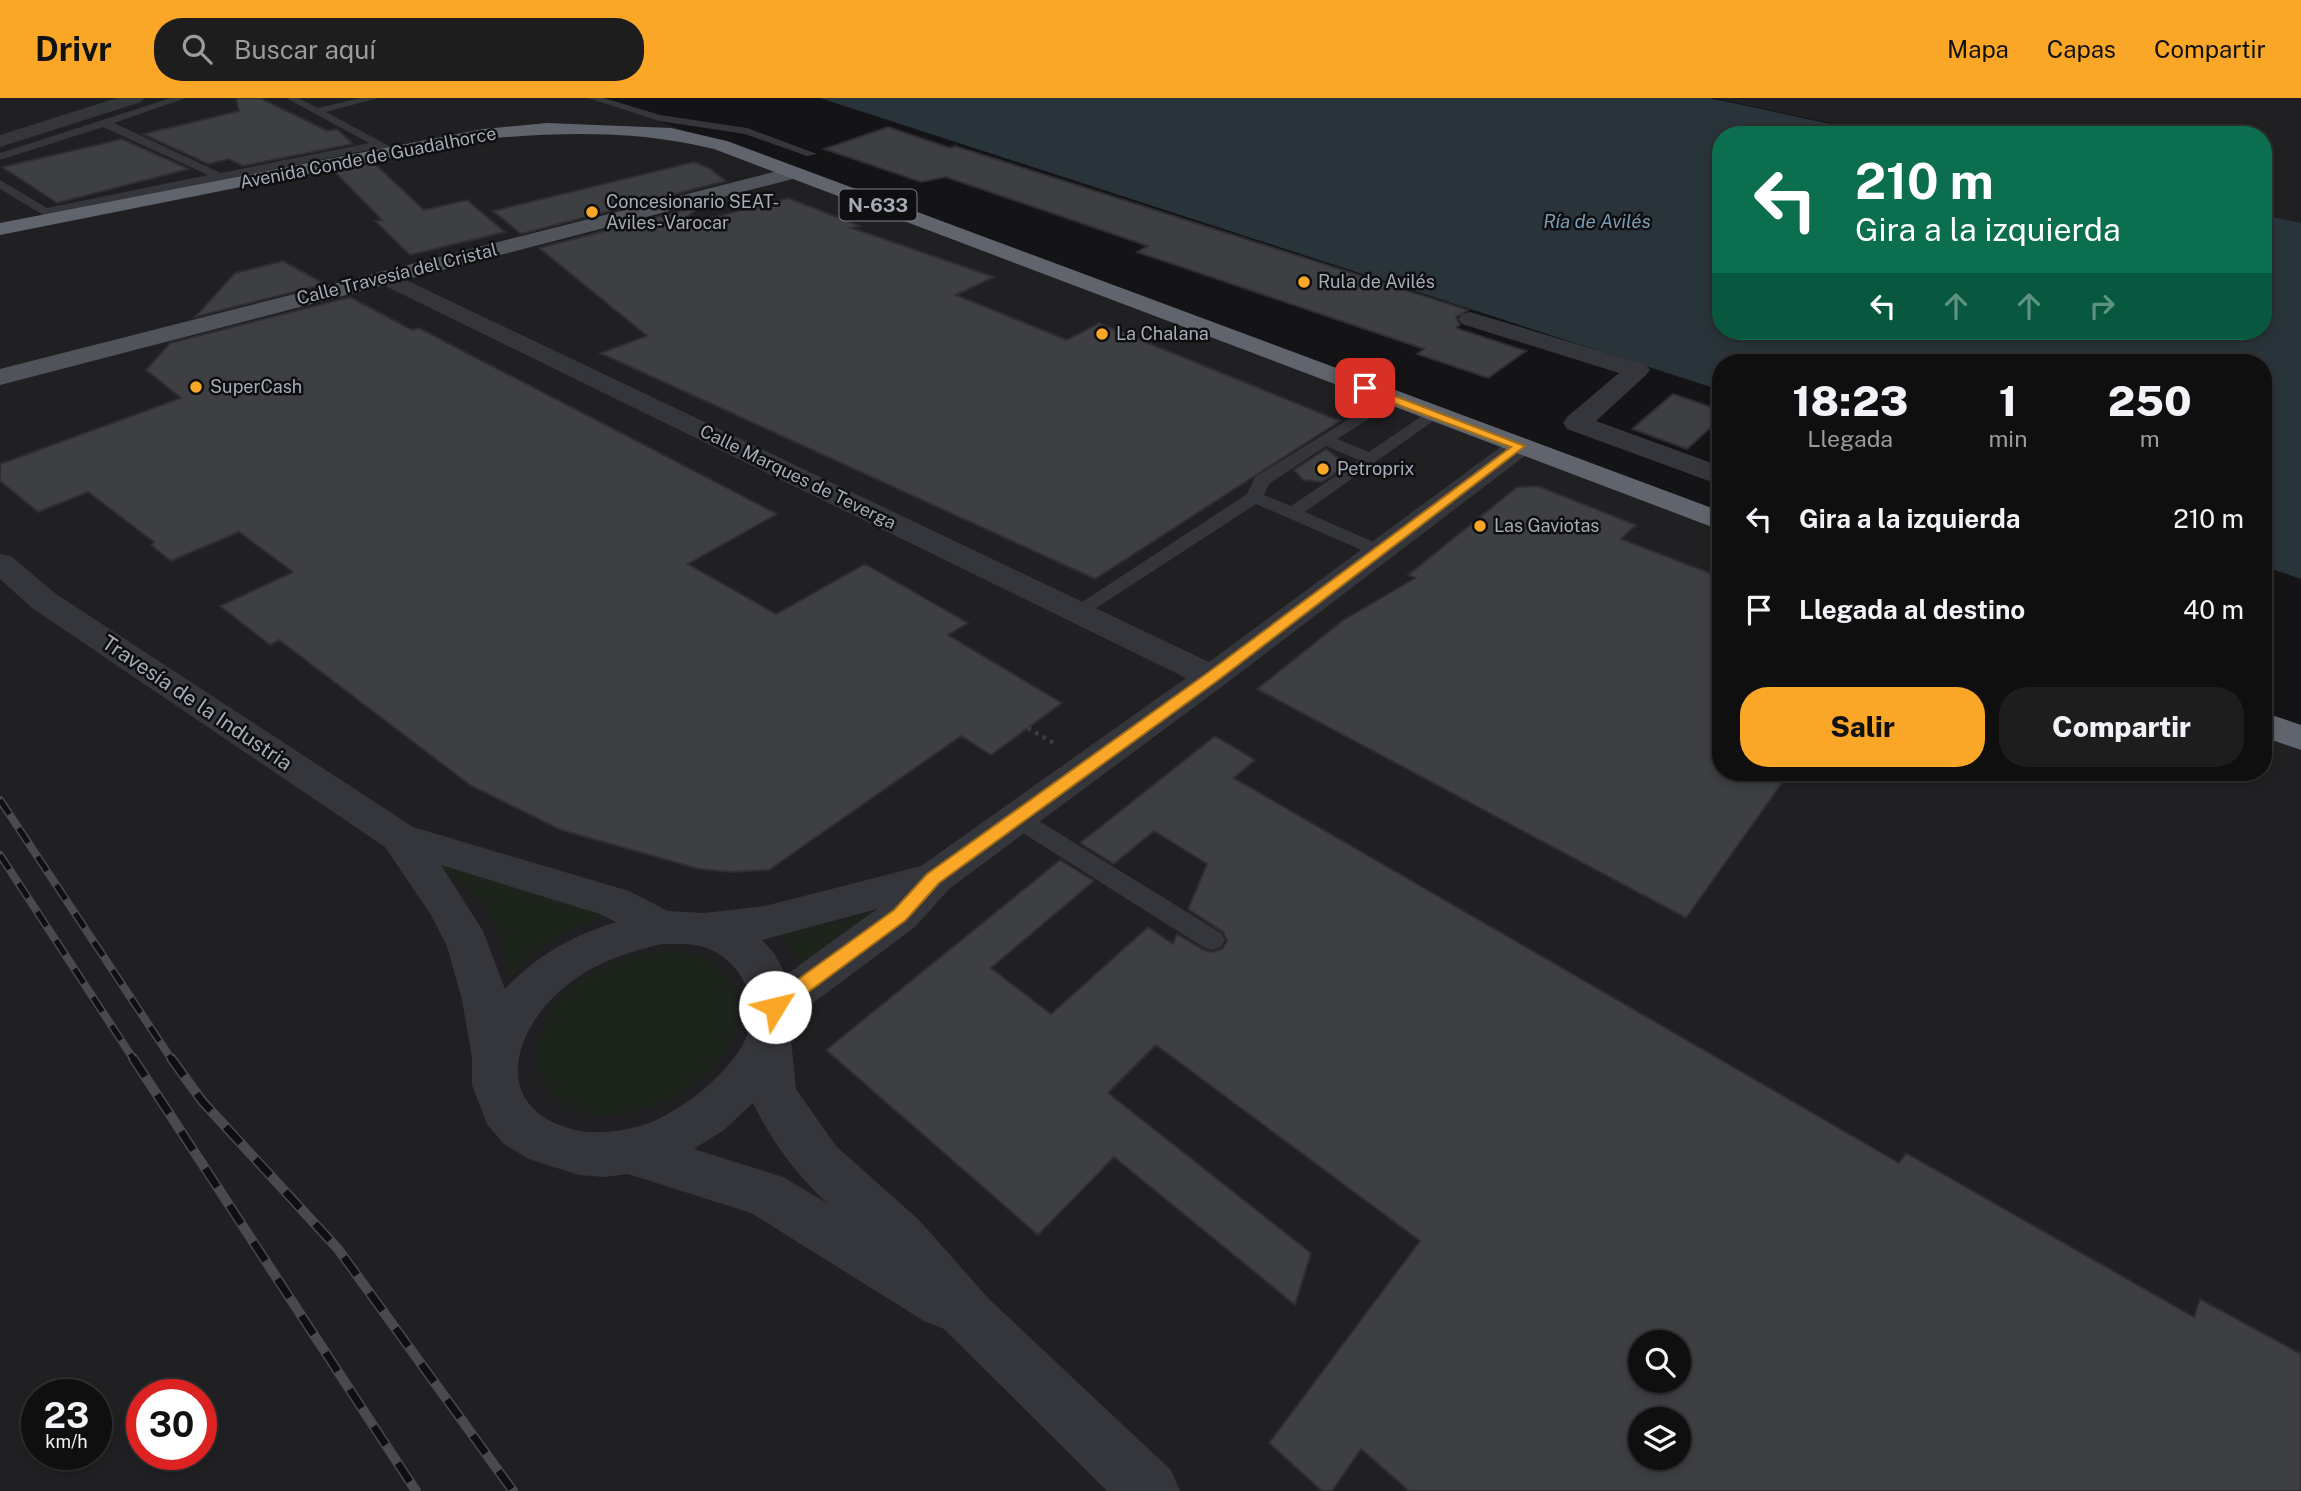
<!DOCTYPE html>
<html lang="es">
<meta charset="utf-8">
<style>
:root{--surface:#0f0f10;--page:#1d1d1e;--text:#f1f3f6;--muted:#9b9c9f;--line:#2f2f30;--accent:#faa727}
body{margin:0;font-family:"Public Sans",sans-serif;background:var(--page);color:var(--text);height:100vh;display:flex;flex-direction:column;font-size:26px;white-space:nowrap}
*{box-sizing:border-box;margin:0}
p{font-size:23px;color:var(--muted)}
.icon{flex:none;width:38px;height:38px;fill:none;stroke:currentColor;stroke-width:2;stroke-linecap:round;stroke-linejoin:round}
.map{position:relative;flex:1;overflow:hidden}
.details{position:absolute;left:1712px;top:256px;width:560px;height:427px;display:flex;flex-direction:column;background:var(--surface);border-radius:28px;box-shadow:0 4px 10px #0003,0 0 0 2px var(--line)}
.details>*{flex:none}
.top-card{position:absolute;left:1712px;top:28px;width:560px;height:214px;border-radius:28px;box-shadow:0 4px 10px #0003,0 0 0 2px var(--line);background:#0b6e4f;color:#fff;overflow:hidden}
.tools{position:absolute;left:1628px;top:1232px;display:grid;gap:14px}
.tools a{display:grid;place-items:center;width:63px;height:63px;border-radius:50%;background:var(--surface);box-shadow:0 4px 10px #0003,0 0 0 2px var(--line);font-size:35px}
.speed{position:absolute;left:21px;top:1281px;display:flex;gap:14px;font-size:35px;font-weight:700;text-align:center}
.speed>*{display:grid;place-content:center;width:91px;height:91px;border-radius:50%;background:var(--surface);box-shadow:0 4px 10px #0003,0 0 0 2px var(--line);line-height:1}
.speed small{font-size:18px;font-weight:400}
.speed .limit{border:10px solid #d22;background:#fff;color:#111}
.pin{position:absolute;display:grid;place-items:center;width:60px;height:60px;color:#fff;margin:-30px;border-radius:14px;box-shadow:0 4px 10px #0006}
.me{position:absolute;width:77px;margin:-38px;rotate:54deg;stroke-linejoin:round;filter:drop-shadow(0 0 5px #0008)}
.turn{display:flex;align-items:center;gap:24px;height:147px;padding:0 28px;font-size:32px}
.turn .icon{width:91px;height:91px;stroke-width:2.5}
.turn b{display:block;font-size:49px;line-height:60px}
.lanes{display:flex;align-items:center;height:66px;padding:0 28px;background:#0003;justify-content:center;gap:35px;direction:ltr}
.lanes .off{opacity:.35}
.eta{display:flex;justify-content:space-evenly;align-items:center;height:119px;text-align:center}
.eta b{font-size:42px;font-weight:800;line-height:49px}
.action{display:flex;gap:14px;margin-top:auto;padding:14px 28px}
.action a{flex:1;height:80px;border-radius:28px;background:var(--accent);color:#111;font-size:28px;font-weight:800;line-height:80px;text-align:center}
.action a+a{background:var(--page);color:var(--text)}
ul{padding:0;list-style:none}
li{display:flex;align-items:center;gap:21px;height:91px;padding:0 28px}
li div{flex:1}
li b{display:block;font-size:26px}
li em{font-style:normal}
header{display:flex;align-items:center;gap:42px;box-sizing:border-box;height:98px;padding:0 35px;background:var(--accent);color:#111}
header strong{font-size:33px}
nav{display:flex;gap:38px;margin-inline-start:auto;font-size:24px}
.search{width:490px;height:63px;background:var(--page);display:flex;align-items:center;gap:18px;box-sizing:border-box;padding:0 24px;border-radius:28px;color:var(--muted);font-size:26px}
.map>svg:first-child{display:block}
.built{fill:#202023;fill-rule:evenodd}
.green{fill:#1c241c}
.water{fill:#29343a}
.building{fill:#3e3f43;stroke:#2e2e32;stroke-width:2;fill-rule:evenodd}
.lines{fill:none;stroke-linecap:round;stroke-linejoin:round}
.path{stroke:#3b3d42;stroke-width:4.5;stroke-dasharray:3.5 5;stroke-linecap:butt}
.lane{fill:#35363b;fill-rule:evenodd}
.street{fill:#35363b;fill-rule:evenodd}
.primary{fill:#51535a;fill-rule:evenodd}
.highway{fill:#60646c;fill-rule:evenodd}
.rail-far1-casing{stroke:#484a50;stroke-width:8}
.rail-casing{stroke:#484a50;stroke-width:10}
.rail-far1{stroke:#0f0f11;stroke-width:5;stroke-dasharray:17;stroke-linecap:butt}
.rail{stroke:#0f0f11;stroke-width:7;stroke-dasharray:22;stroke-linecap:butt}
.route{fill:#faa727;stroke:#a26d19;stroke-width:2}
.poi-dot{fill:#faa727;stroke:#0f0f11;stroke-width:2.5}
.labels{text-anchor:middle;stroke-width:5;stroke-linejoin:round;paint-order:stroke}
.far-street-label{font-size:18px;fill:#a5abb7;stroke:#0f0f11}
.far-poi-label{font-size:18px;fill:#a5abb7;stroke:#0f0f11;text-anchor:start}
.shield{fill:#0f0f11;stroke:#787c85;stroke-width:2}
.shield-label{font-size:19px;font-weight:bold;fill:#a5abb7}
.far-water-label{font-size:19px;font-style:italic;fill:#7a9cb4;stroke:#0f0f11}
.street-label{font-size:21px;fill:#a5abb7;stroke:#0f0f11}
</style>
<header>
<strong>Drivr</strong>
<div class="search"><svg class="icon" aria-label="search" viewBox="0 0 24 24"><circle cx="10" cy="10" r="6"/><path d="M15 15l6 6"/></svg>Buscar aquí</div>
<nav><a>Mapa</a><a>Capas</a><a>Compartir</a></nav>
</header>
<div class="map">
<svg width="2301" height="1393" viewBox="0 0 2301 1393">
<rect width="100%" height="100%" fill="#141416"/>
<path class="built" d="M 0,0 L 596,0 L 1720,417 L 1720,674 L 2263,674 L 2263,618 L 2301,633 L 2301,1393 L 0,1393 ZM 1640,1244 L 1678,1244 L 1678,1283 L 1640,1283 ZM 37,1297 L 96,1297 L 96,1356 L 37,1356 ZM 142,1297 L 201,1297 L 201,1356 L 142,1356 ZM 1640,1321 L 1678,1321 L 1678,1360 L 1640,1360 Z
M 1714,0 L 2301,0 L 2301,125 L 2263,117 L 2263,37 L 1886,37 Z"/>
<path class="green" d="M 427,756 L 618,814 C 575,826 539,847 509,879 C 505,853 498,824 480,804 C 464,786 443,774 427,756 Z
M 897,804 L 802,868 L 780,836 L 852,821 Z
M 654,853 C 664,853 676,852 686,854 C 706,858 727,871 734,891 C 760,963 660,1021 599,1017 C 528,1012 520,940 564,896 C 589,871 620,860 654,853 Z"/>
<path class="water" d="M 820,0 L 1709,0 L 1883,37 L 1720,37 L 1720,233 L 2263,233 L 2263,117 L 2301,125 L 2301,481 L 2263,468 L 2263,264 L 1720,264 L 1720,292 Z"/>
<path class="building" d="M 236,0 L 260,0 L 328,33 L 337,31 L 353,46 L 243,68 L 229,61 L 208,66 L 143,36 L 239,13 Z
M 888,29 L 950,50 L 955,48 L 1468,212 L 1456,219 L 1460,227 L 1456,230 L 1526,253 L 1488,280 L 1417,256 L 1424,251 L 1137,154 L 1148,148 L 946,79 L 921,84 L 824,51 Z
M 122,41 L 189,71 L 57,105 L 2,69 Z
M 694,64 L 709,70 L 726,83 L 521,136 L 493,113 Z
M 374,65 L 424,112 L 467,102 L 505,134 L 410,157 L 375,123 L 382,122 L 334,73 Z
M 788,100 L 860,128 L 852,130 L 994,179 L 956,197 L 1067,242 L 1099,225 L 1340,323 L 1095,481 L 600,255 L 647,238 L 539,150 L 700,108 L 676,129 Z
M 283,163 L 325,186 L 195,219 L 235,175 Z
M 350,199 L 412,232 L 419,230 L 777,416 L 688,466 L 776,516 L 865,466 L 968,525 L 948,537 L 1062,605 L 991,657 L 961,638 L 769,772 L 731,774 L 699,771 L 561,732 L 470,687 L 279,542 L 270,547 L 220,508 L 293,474 L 239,434 L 171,463 L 151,447 L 154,444 L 88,394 L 38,414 L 0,383 L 0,366 L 181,300 L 146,272 L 170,245 Z
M 1673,296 L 1720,312 L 1720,321 L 1687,351 L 1632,331 Z
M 1326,351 L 1348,367 L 1322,384 L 1303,382 L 1294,372 Z
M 1538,388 L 1636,427 L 1621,441 L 1720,479 L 1720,674 L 1790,674 L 1686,820 L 1257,591 L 1342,523 L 1415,480 L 1408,477 L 1517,389 Z
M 1215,638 L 1255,662 L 1234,680 L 1899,1065 L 1906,1055 L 2194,1219 L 2200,1201 L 2301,1256 L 2301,1393 L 1409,1393 L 1361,1351 L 1332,1393 L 1322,1393 L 1269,1345 L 1420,1143 L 1156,947 L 1108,995 L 1311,1155 L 1295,1207 L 1114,1059 L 1038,1137 L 826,952 L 1060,762 L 1094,783 L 991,870 L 1051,916 L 1148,829 L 1173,846 L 1177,836 L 1202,851 L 1211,854 L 1222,851 L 1227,843 L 1223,834 L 1188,811 L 1207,766 L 1154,733 L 1114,766 L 1080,745 ZM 1640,1244 L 1678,1244 L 1678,1283 L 1640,1283 ZM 1640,1321 L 1678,1321 L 1678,1360 L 1640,1360 Z"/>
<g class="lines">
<path class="path" d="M 1028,630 L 1057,647"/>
<path class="lane" d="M 171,0 L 186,0 L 114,25 L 221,75 L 369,45 L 286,0 L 299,0 L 318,10 L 360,0 L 378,0 L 326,14 L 391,49 L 385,52 L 378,50 L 45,118 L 0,91 L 0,82 L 47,110 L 208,77 L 103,29 L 0,62 L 0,55 Z
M 588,0 L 604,0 L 660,17 L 747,30 L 817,56 L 807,58 L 745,36 L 659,23 Z
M 1391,295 L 1399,300 L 1397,303 L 1337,341 L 1369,354 L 1429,313 L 1435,311 L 1443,316 L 1305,414 L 1385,449 L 1388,453 L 1385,457 L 1373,457 L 1256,406 L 1084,518 L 1070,518 L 1067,514 L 1247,396 L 1255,379 ZM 1326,348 L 1359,362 L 1291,408 L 1264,397 L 1269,386 Z
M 1018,713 L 1026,715 L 1221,835 L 1225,842 L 1221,849 L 1212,852 L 1203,849 L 1010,727 L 1006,721 L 1010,715 Z"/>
<path class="street" d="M 117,0 L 144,0 L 141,4 L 0,49 L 0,37 Z
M 385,172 L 1209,564 L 1510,342 L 1520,340 L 1530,342 L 1534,348 L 1530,354 L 1224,587 L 949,791 L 915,829 L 797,917 L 791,941 L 796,991 L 836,1048 L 919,1122 L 990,1202 L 1171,1372 L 1180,1393 L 1107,1393 L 944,1231 L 924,1223 L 751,1115 L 628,1076 L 605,1079 L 579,1077 L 529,1061 L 504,1046 L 487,1026 L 472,987 L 472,960 L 462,902 L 447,848 L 431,817 L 385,749 L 32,510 L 0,481 L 0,456 L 11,458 L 56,496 L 413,729 L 629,793 L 668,813 L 704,815 L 765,808 L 921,768 L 1186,580 L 377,184 L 374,179 L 377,174 ZM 441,767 L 600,816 L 616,824 C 572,838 537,857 505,891 L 483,833 ZM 877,811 L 786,877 L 774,855 L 762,842 ZM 662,846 C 676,846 691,845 704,849 C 722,855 739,870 746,888 C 748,894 752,901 752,908 C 758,956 688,1010 649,1025 C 627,1033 598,1037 575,1032 C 489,1011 512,931 566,888 C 594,865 627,854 662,846 ZM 753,1005 C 772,1044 796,1076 827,1105 L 783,1079 L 694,1051 L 724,1032 Z
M 1470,214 L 1646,267 L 1650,272 L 1646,277 L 1596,323 L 1720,368 L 1720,387 L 1567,331 L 1563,325 L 1567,319 L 1619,275 L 1462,226 L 1458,221 L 1462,216 Z"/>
<path class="primary" d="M 793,69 L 800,71 L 803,75 L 800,79 L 0,287 L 0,271 Z"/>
<path class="highway" d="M 547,25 L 671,30 L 727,43 L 1720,413 L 1720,432 L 714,51 C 637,32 561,34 483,41 L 0,137 L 0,125 L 483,31 Z
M 2263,614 L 2301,627 L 2301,652 L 2263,639 Z"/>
<defs>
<path id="rail-far1" d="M 0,702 L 172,962
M 0,757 L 134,962"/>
<path id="rail" d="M 133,960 L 416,1393
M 171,960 L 202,1003 L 338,1151 L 513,1393"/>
</defs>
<use href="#rail-far1" class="rail-far1-casing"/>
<use href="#rail" class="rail-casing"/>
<use href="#rail-far1" class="rail-far1"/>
<use href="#rail" class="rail"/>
</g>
<path class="route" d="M 1361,288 L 1369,288 L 1525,348 L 1217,583 L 939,785 L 906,822 L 781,914 L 775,916 L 768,914 L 765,909 L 768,903 L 894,812 L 927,776 L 1206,576 L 1511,349 L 1361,293 Z"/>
<g class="poi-dot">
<circle cx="592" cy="114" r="7"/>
<circle cx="1304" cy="184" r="7"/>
<circle cx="1102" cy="236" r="7"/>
<circle cx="196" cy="289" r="7"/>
<circle cx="1323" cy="371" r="7"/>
<circle cx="1480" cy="428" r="7"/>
</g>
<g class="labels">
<g class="far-street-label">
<text transform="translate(368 60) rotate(-11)" y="6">Avenida Conde de Guadalhorce</text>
<text transform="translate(397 176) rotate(-14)" y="6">Calle Travesía del Cristal</text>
<text transform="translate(798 379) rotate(26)" y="6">Calle Marques de Teverga</text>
</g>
<g class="far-poi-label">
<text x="606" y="110">Concesionario SEAT-<tspan x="606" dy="21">Aviles- Varocar</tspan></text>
<text x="1318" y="190">Rula de Avilés</text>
<text x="1116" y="242">La Chalana</text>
<text x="210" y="295">SuperCash</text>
<text x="1337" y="377">Petroprix</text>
<text x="1494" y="434">Las Gaviotas</text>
</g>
<rect class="shield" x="839.5" y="91.5" width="77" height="31" rx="5"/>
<g class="shield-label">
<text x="878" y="114">N-633</text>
</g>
<g class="far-water-label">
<text x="1597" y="130">Ría de Avilés</text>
</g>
<g class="street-label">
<text transform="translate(197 605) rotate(34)" y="7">Travesía de la Industria</text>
</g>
</g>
</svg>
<div class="tools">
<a><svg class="icon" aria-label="search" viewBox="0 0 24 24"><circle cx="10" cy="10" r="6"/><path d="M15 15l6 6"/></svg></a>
<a><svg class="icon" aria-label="layers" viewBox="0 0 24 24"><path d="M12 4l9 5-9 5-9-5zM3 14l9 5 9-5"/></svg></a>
</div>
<div class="speed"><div>23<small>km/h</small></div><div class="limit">30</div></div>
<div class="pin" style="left:1365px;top:290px;background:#d93025"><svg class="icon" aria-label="arrive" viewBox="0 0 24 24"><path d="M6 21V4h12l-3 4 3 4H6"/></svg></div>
<svg class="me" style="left:775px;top:909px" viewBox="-20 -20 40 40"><circle r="19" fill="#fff"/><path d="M0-13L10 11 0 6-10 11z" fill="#faa727"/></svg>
<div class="top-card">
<div class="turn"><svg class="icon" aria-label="left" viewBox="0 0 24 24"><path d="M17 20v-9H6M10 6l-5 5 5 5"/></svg><div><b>210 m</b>Gira a la izquierda</div></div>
<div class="lanes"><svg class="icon" aria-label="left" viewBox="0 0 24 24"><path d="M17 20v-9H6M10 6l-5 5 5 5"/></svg><svg class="icon off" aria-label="ahead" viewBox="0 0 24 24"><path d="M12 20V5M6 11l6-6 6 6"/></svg><svg class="icon off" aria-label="ahead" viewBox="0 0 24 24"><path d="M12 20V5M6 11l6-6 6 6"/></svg><svg class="icon off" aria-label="right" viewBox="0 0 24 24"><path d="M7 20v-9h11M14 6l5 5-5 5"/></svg></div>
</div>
<section class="details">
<div class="eta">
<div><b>18:23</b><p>Llegada</p></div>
<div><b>1</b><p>min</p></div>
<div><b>250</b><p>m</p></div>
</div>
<ul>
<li><svg class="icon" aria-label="left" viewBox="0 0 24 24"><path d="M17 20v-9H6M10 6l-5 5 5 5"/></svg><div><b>Gira a la izquierda</b></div><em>210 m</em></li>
<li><svg class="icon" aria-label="arrive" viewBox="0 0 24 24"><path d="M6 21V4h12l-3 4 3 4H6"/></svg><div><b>Llegada al destino</b></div><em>40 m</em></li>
</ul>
<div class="action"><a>Salir</a><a>Compartir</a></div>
</section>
</div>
